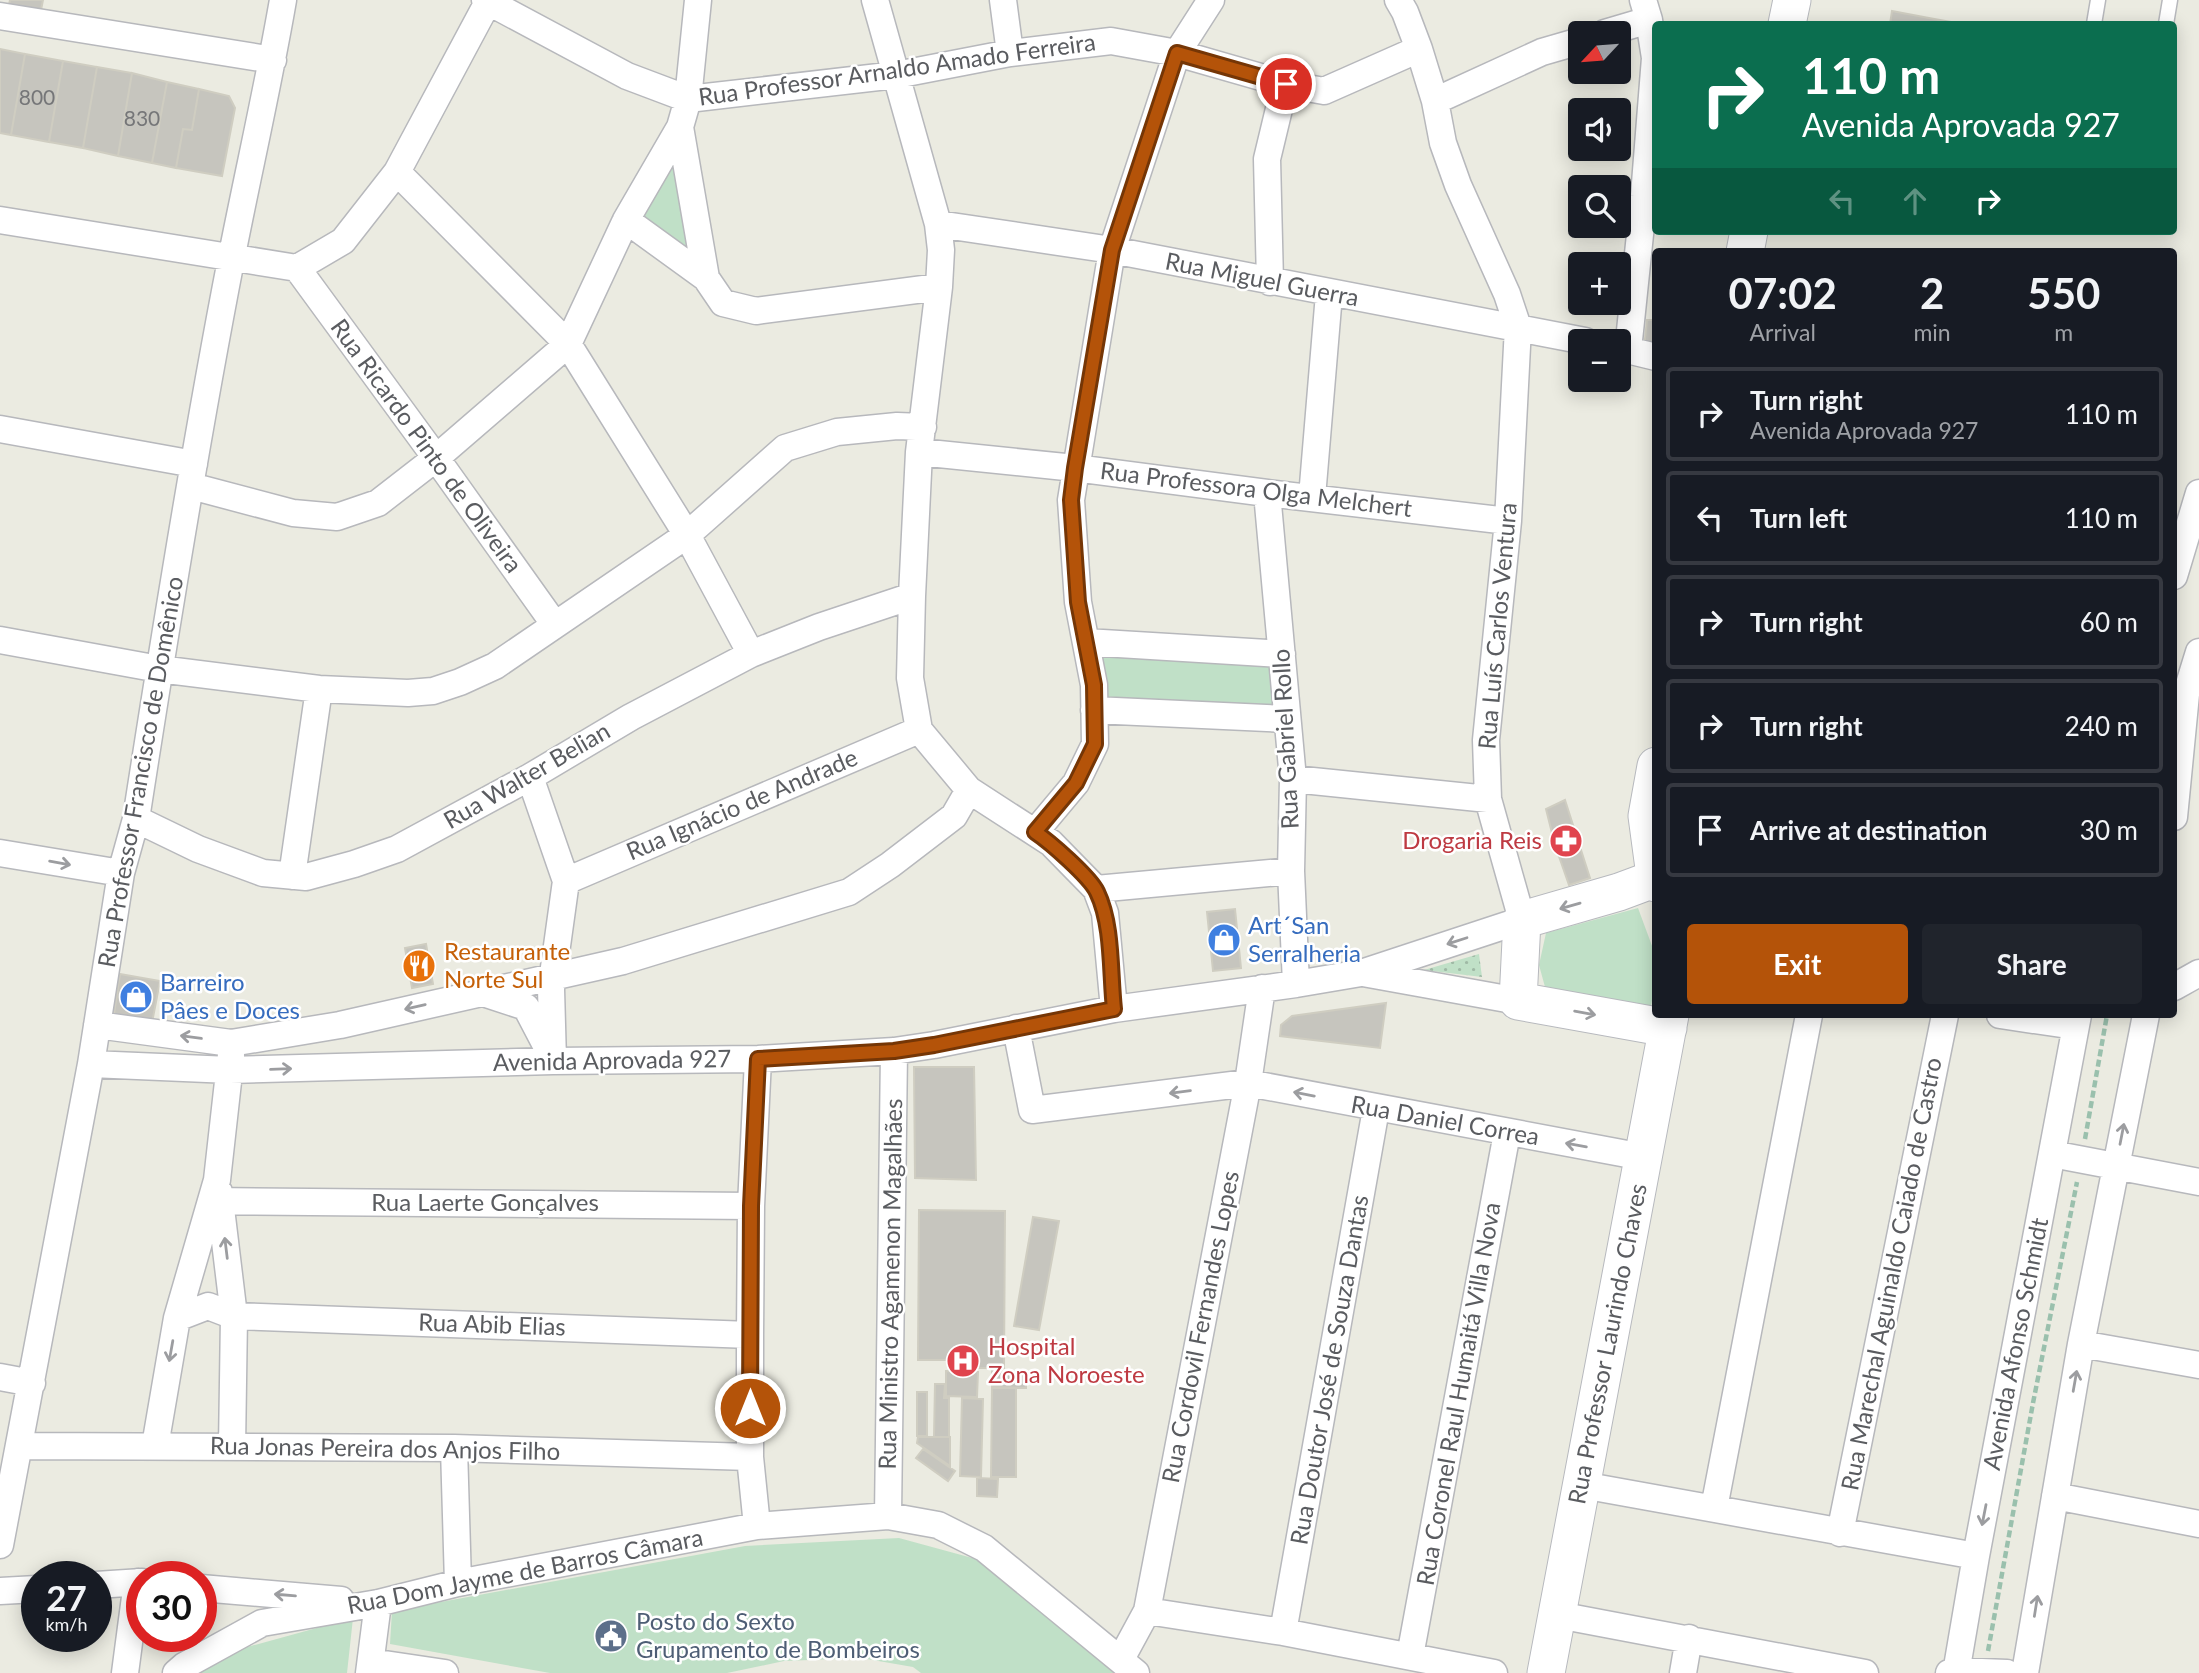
<!DOCTYPE html>
<meta charset="utf-8">
<style>
:root{--surface:#171b24;--page:#20242c;--text:#f1f3f6;--muted:#9ea1a6;--line:#363941;--accent:#b45309}
body{margin:0;font-family:Lato,sans-serif;background:var(--page);color:var(--text);height:100vh;display:flex;flex-direction:column;font-size:26px;white-space:nowrap}
*{box-sizing:border-box;margin:0}
p{font-size:23px;color:var(--muted)}
.icon{flex:none;width:38px;height:38px;fill:none;stroke:currentColor;stroke-width:2;stroke-linecap:round;stroke-linejoin:round}
.map{position:relative;flex:1;overflow:hidden}
.panel{position:absolute;left:1652px;top:248px;width:525px;height:770px;display:flex;flex-direction:column;background:var(--surface);border-radius:7px;box-shadow:0 4px 18px #0003}
.panel>*{flex:none}
.top-card{position:absolute;left:1652px;top:21px;width:525px;height:214px;border-radius:7px;box-shadow:0 4px 18px #0003;background:#0b6e4f;color:#fff;overflow:hidden}
.needle{width:46px;rotate:244deg}
.fabs{position:absolute;left:1568px;top:21px;display:grid;gap:14px}
.fabs a{display:grid;place-items:center;width:63px;height:63px;border-radius:7px;background:var(--surface);box-shadow:0 4px 18px #0003;font-size:35px}
.speed{position:absolute;left:21px;top:1561px;display:flex;gap:14px;font-size:35px;font-weight:700;text-align:center}
.speed>*{display:grid;place-content:center;width:91px;height:91px;border-radius:50%;background:var(--surface);box-shadow:0 4px 18px #0003;line-height:1}
.speed small{font-size:18px;font-weight:400}
.speed .limit{border:10px solid #d22;background:#fff;color:#111}
.pin{position:absolute;display:grid;place-items:center;width:60px;height:60px;color:#fff;margin:-30px;border:4px solid #fff;border-radius:50%;box-shadow:0 2px 7px #0007}
.me{position:absolute;width:77px;margin:-38px;rotate:0deg;stroke-linejoin:round;filter:drop-shadow(0 0 5px #0008)}
.turn{display:flex;align-items:center;gap:24px;height:147px;padding:0 35px;font-size:32px}
.turn .icon{width:91px;height:91px;stroke-width:2.5}
.turn b{display:block;font-size:49px;line-height:60px}
.lanes{display:flex;align-items:center;height:66px;padding:0 35px;background:#0003;justify-content:center;gap:35px;direction:ltr}
.lanes .off{opacity:.35}
.eta{display:flex;justify-content:space-evenly;align-items:center;height:119px;text-align:center}
.eta b{font-size:42px;font-weight:700;line-height:49px}
.primary-button{display:flex;gap:14px;margin-top:auto;padding:14px 35px}
.primary-button a{flex:1;height:80px;border-radius:7px;background:var(--accent);color:#fff;font-size:28px;font-weight:700;line-height:80px;text-align:center}
.primary-button a+a{background:var(--page);color:var(--text)}
ul{padding:0;list-style:none}
li{display:flex;align-items:center;gap:21px;height:94px;margin:0 14px 10px;padding:0 21px;border:4px solid var(--line);border-radius:7px}
li div{flex:1}
li b{display:block;font-size:26px}
li em{font-style:normal}
.map>svg:first-child{display:block}
.park{fill:#c0e0c7}
.garden{fill:url(#garden-dots)}
.building{fill:#c6c5be;stroke:#cfcdc1;stroke-width:2}
.lines{fill:none;stroke-linecap:round;stroke-linejoin:round}
.lane-casing{stroke:#b7b8bc;stroke-width:17}
.street-casing{stroke:#b7b8bc;stroke-width:29}
.secondary-casing{stroke:#b7b9be;stroke-width:39}
.path{stroke:#9ac0ad;stroke-width:4.5;stroke-dasharray:7 3.5;stroke-linecap:butt}
.lane{stroke:#fff;stroke-width:14}
.street{stroke:#fff;stroke-width:26}
.secondary{stroke:#fff;stroke-width:37}
.oneway{stroke:#9c9da0}
.route-casing{stroke:#753606;stroke-width:18}
.route{stroke:#b45309;stroke-width:12}
.labels{text-anchor:middle;stroke-width:5;stroke-linejoin:round;paint-order:stroke}
.number-label{font-size:21px;fill:#757678}
.street-label{font-size:24px;fill:#5a5c60;stroke:#fff}
.health-label{font-size:24px;fill:#be3a42;stroke:#fff;text-anchor:end}
.shop-label{font-size:24px;fill:#366cbe;stroke:#fff;text-anchor:start}
.food-label{font-size:24px;fill:#c56008;stroke:#fff;text-anchor:start}
.service-label{font-size:24px;fill:#4e5e75;stroke:#fff;text-anchor:start}
</style>
<div class="map">
<svg width="2199" height="1673" viewBox="0 0 2199 1673">
<defs>
<pattern id="garden-dots" width="8" height="8" patternUnits="userSpaceOnUse" patternTransform="scale(1.75)"><rect width="8" height="8" fill="#c0e0c7"/><path d="M2 2h.1M6 6h.1" fill="none" stroke="#9fb9a5" stroke-width="1.8" stroke-linecap="round"/></pattern>
</defs>
<rect width="100%" height="100%" fill="#ebebe1"/>
<path class="park" d="M 671,151 L 695,254 L 643,223 L 640,208 Z
M 1086,642 L 1282,662 L 1284,716 L 1099,706 Z
M 1638,908 L 1655,954 L 1655,982 L 1649,1019 L 1548,998 L 1539,965 L 1546,933 Z
M 899,1538 L 998,1565 L 1116,1673 L 921,1673 L 913,1667 L 861,1658 L 784,1661 L 727,1673 L 550,1673 L 390,1644 L 392,1611 L 745,1546 Z
M 353,1618 L 347,1673 L 197,1673 L 229,1652 Z"/>
<path class="garden" d="M 1479,954 L 1482,977 L 1424,970 Z"/>
<path class="building" d="M 10,0 L 43,0 L 40,15 L 8,9 Z
M 1892,11 L 1929,18 L 1962,24 L 1890,24 Z
M 0,49 L 25,54 L 11,135 L 0,133 Z
M 25,54 L 63,61 L 49,142 L 11,135 Z
M 63,61 L 97,67 L 83,148 L 49,142 Z
M 97,67 L 132,73 L 118,156 L 83,148 Z
M 132,73 L 167,82 L 152,163 L 118,156 Z
M 167,82 L 199,89 L 192,130 L 183,129 L 176,168 L 152,163 Z
M 199,89 L 229,96 L 235,108 L 222,176 L 176,168 L 183,129 L 192,130 Z
M 1647,320 L 1656,320 L 1656,351 L 1644,349 Z
M 1565,800 L 1590,878 L 1569,885 L 1555,845 L 1546,809 Z
M 1235,909 L 1241,968 L 1213,971 L 1207,912 Z
M 426,944 L 433,984 L 412,988 L 405,948 Z
M 120,974 L 160,981 L 151,1028 L 116,1021 L 114,1014 Z
M 1386,1003 L 1380,1048 L 1280,1036 L 1281,1025 L 1292,1016 Z
M 914,1067 L 974,1067 L 976,1180 L 915,1178 Z
M 919,1210 L 1005,1211 L 1004,1368 L 976,1368 L 976,1350 L 962,1350 L 962,1360 L 918,1360 Z
M 1033,1217 L 1059,1221 L 1039,1330 L 1014,1326 Z
M 946,1371 L 978,1372 L 977,1397 L 946,1396 Z
M 992,1371 L 1026,1373 L 1026,1388 L 992,1387 Z
M 935,1384 L 945,1384 L 944,1398 L 949,1398 L 949,1437 L 934,1437 Z
M 992,1388 L 1016,1388 L 1016,1477 L 991,1477 Z
M 917,1392 L 927,1392 L 927,1436 L 917,1436 Z
M 962,1398 L 983,1399 L 981,1477 L 960,1476 Z
M 918,1437 L 950,1437 L 950,1466 L 917,1443 Z
M 923,1449 L 955,1471 L 948,1481 L 916,1458 Z
M 977,1478 L 998,1479 L 997,1497 L 977,1496 Z"/>
<g class="lines">
<defs>
<path id="lane" d="M 2094,24 L 2098,0
M 2166,24 L 2170,0"/>
<path id="street" d="M 485,0 L 627,76 L 688,99 L 896,75 L 1010,53 L 1111,41 L 1177,53 L 1285,84 L 1324,91 L 1419,49
M 698,0 L 688,99 L 680,127 L 706,278
M 875,0 L 938,224 L 941,250 L 939,287 L 919,452 L 912,596 L 910,678 L 919,730 L 969,790 L 1051,843 L 1096,889 L 1105,913 L 1114,1009
M 1003,0 L 1010,53
M 0,16 L 273,60
M 1605,33 L 1649,20
M 1435,101 L 1542,52 L 1580,41
M 397,172 L 568,344 L 687,535 L 751,654
M 0,220 L 297,268 L 343,241 L 397,172 L 489,0
M 626,220 L 706,278 L 723,303 L 756,311 L 939,287
M 938,224 L 1112,250 L 1585,341
M 297,268 L 436,458 L 555,625
M 1270,282 L 1267,159 L 1285,84
M 1619,348 L 1656,357
M 1628,350 L 1644,196 L 1655,58 L 1649,20 L 1643,0
M 0,429 L 194,464
M 919,452 L 1075,468 L 1267,493 L 1508,521
M 191,486 L 293,513 L 337,517 L 378,503 L 436,458 L 568,344 L 626,220 L 680,127
M 1267,493 L 1293,779 L 1291,871 L 1296,984
M 1312,497 L 1329,294
M 2174,576 L 2199,493
M 0,640 L 159,669 L 319,689 L 408,693 L 433,691 L 460,682 L 495,666 L 687,535 L 785,448 L 837,432 L 897,426 L 923,427
M 1086,642 L 1282,654
M 1094,710 L 1287,719
M 530,777 L 566,881 L 551,989 L 553,1061
M 1293,779 L 1488,799
M 2174,817 L 2186,694 L 2199,652
M 136,819 L 198,849 L 263,873 L 306,877 L 354,864 L 397,849 L 530,777 L 631,717 L 751,654 L 819,627 L 912,596
M 1035,832 L 1076,783 L 1095,744 L 1094,685 L 1078,602 L 1071,500 L 1112,250 L 1177,53 L 1211,0
M 0,853 L 121,873
M 292,876 L 319,689
M 566,881 L 919,730
M 1096,889 L 1291,871
M 1363,973 L 1518,1001
M 2174,987 L 2199,973
M 483,993 L 526,1007 L 549,1051
M 2000,1015 L 2075,1026
M 97,1025 L 231,1043 L 340,1025 L 623,961 L 849,892 L 890,865 L 954,816 L 969,790
M 1016,1028 L 1032,1110 L 1248,1083 L 1643,1157
M 91,1064 L 230,1070 L 553,1061 L 758,1059 L 894,1051 L 934,1045 L 1114,1009 L 1296,984 L 1361,973 L 1522,920 L 1488,799 L 1486,740 L 1508,521 L 1518,327 L 1507,294 L 1458,185 L 1443,143 L 1435,101 L 1419,49 L 1405,12 L 1398,0
M 2052,1154 L 2199,1182
M 219,1192 L 234,1316 L 232,1447
M 211,1201 L 751,1206
M 177,1318 L 208,1306 L 234,1316 L 750,1335
M 2081,1344 L 2199,1365
M 0,1377 L 32,1383
M 20,1446 L 454,1448 L 750,1457
M 155,1446 L 177,1318 L 217,1180 L 231,1055
M 454,1448 L 458,1583
M 1582,1485 L 1976,1556
M 2055,1496 L 2199,1524
M 1714,1508 L 1809,1015
M 888,1516 L 894,1051
M 757,1526 L 750,1457 L 750,1335 L 751,1206 L 758,1059
M 1840,1533 L 1945,1015
M 0,1545 L 91,1064 L 121,873 L 136,819 C 165,632 195,445 231,260 C 248,173 268,87 283,0
M 96,1585 L 142,1582
M 201,1588 L 341,1600
M 0,1591 L 37,1589
M 1147,1611 L 1283,1632 L 1494,1673
M 1558,1615 L 1865,1673
M 1283,1632 L 1376,1109
M 1410,1656 L 1507,1133
M 1121,1659 L 1147,1611 L 1248,1083 L 1262,988
M 371,1662 L 445,1673
M 125,1673 L 137,1582
M 176,1673 L 184,1666 L 262,1623 L 378,1603 L 458,1583 L 757,1526 L 888,1516 L 938,1525 L 984,1548 L 1136,1673
M 369,1673 L 378,1603
M 1683,1673 L 1689,1638
M 1949,1673 L 1956,1671 L 2007,1673
M 1956,1673 L 1976,1556 L 2078,1015
M 2025,1673 L 2081,1344 L 2146,1015"/>
<path id="secondary" d="M 1787,24 L 1792,0
M 1745,252 L 1749,231
M 1656,766 L 1647,816 L 1656,883
M 1654,879 L 1619,892 L 1522,920 L 1518,1001 L 1668,1028
M 1546,1673 L 1670,1015"/>
</defs>
<use href="#lane" class="lane-casing"/>
<use href="#street" class="street-casing"/>
<use href="#secondary" class="secondary-casing"/>
<path class="path" d="M 2085,1139 L 2107,1015
M 1988,1651 L 2033,1403 L 2077,1182"/>
<use href="#lane" class="lane"/>
<use href="#street" class="street"/>
<use href="#secondary" class="secondary"/>
</g>
<defs><path id="oneway-shaft" d="M-6 0H5M1.5-3L5.5 0L1.5 3" fill="none" stroke-width="1.6" stroke-linecap="round" stroke-linejoin="round" transform="scale(1.75)"/></defs>
<g class="oneway">
<use href="#oneway-shaft" transform="translate(60 863) rotate(10)"/>
<use href="#oneway-shaft" transform="translate(1570 906) rotate(164)"/>
<use href="#oneway-shaft" transform="translate(1457 941) rotate(162)"/>
<use href="#oneway-shaft" transform="translate(415 1007) rotate(167)"/>
<use href="#oneway-shaft" transform="translate(1585 1013) rotate(10)"/>
<use href="#oneway-shaft" transform="translate(191 1037) rotate(-172)"/>
<use href="#oneway-shaft" transform="translate(281 1069) rotate(-2)"/>
<use href="#oneway-shaft" transform="translate(1180 1092) rotate(173)"/>
<use href="#oneway-shaft" transform="translate(1304 1094) rotate(-169)"/>
<use href="#oneway-shaft" transform="translate(2122 1134) rotate(-79)"/>
<use href="#oneway-shaft" transform="translate(1576 1145) rotate(-170)"/>
<use href="#oneway-shaft" transform="translate(226 1248) rotate(-97)"/>
<use href="#oneway-shaft" transform="translate(171 1351) rotate(100)"/>
<use href="#oneway-shaft" transform="translate(2075 1381) rotate(-80)"/>
<use href="#oneway-shaft" transform="translate(1984 1515) rotate(101)"/>
<use href="#oneway-shaft" transform="translate(285 1595) rotate(-175)"/>
<use href="#oneway-shaft" transform="translate(2036 1606) rotate(-81)"/>
</g>
<g class="lines">
<defs>
<path id="route" d="M 750,1408 L 751,1206 L 758,1059 L 894,1051 L 934,1045 L 1114,1009 C 1110,973 1113,925 1097,892 C 1090,877 1050,842 1035,832 L 1076,783 L 1095,744 L 1094,685 L 1078,602 L 1071,500 L 1075,468 L 1112,250 L 1177,53 L 1286,84"/>
</defs>
<use href="#route" class="route-casing"/>
<use href="#route" class="route"/>
</g>
<defs>
<symbol id="pharmacy-disc" viewBox="-11 -11 22 22"><circle r="9.5" fill="#e0444e" stroke="#fff"/><path d="M-2-6h4v4h4v4h-4v4h-4v-4h-4v-4h4Z" fill="#fff"/></symbol>
<symbol id="shop-disc" viewBox="-11 -11 22 22"><circle r="9.5" fill="#3f7fe0" stroke="#fff"/><path d="M-5-2.5h2.3a2.7 3.5 0 0 1 5.4 0H5L5.5 6h-11ZM-1.5-2.5h3a1.5 2.3 0 0 0-3 0Z" fill="#fff"/></symbol>
<symbol id="restaurant-disc" viewBox="-11 -11 22 22"><circle r="9.5" fill="#e8710a" stroke="#fff"/><path d="M-5-6h1v4h1v-4h1v4h1v-4h1v5L-1.5 .5V6h-2V.5L-5-1ZM5-6V6H3V1.5H1.5Q1.5-4 5-6Z" fill="#fff"/></symbol>
<symbol id="hospital-disc" viewBox="-11 -11 22 22"><circle r="9.5" fill="#e0444e" stroke="#fff"/><path d="M-5-5h3v3.5h4V-5h3V5h-3V1.5h-4V5h-3Z" fill="#fff"/></symbol>
<symbol id="civic-disc" viewBox="-11 -11 22 22"><circle r="9.5" fill="#5c6f8a" stroke="#fff"/><path d="M-.6-6.5H3V-4.5H.6V-3L4-1V1h2V6H-6V1h2V-1L-.6-3ZM-1.2 2.5V6h2.4V2.5Z" fill="#fff"/></symbol>
</defs>
<g fill-rule="evenodd">
<use href="#pharmacy-disc" x="1547" y="822" width="38" height="38"/>
<use href="#shop-disc" x="1205" y="921" width="38" height="38"/>
<use href="#restaurant-disc" x="400" y="947" width="38" height="38"/>
<use href="#shop-disc" x="117" y="978" width="38" height="38"/>
<use href="#hospital-disc" x="944" y="1342" width="38" height="38"/>
<use href="#civic-disc" x="592" y="1617" width="38" height="38"/>
</g>
<g class="labels">
<g class="number-label">
<text x="37" y="105">800</text>
<text x="142" y="126">830</text>
</g>
<g class="street-label">
<text transform="translate(897 70) rotate(-8)" y="8">Rua Professor Arnaldo Amado Ferreira</text>
<text transform="translate(1262 280) rotate(11)" y="8">Rua Miguel Guerra</text>
<text transform="translate(426 446) rotate(54)" y="8">Rua Ricardo Pinto de Oliveira</text>
<text transform="translate(1256 490) rotate(7)" y="8">Rua Professora Olga Melchert</text>
<text transform="translate(1498 626) rotate(-85)" y="8">Rua Luís Carlos Ventura</text>
<text transform="translate(1286 739) rotate(-93)" y="8">Rua Gabriel Rollo</text>
<text transform="translate(141 772) rotate(-80)" y="8">Rua Professor Francisco de Domênico</text>
<text transform="translate(527 776) rotate(-30)" y="8">Rua Walter Belian</text>
<text transform="translate(742 805) rotate(-23)" y="8">Rua Ignácio de Andrade</text>
<text transform="translate(612 1061) rotate(-1)" y="8">Avenida Aprovada 927</text>
<text transform="translate(1445 1121) rotate(10)" y="8">Rua Daniel Correa</text>
<text x="485" y="1211">Rua Laerte Gonçalves</text>
<text transform="translate(1892 1274) rotate(-79)" y="8">Rua Marechal Aguinaldo Caiado de Castro</text>
<text transform="translate(891 1284) rotate(-89)" y="8">Rua Ministro Agamenon Magalhães</text>
<text transform="translate(492 1325) rotate(2)" y="8">Rua Abib Elias</text>
<text transform="translate(1201 1327) rotate(-79)" y="8">Rua Cordovil Fernandes Lopes</text>
<text transform="translate(1608 1344) rotate(-79)" y="8">Rua Professor Laurindo Chaves</text>
<text transform="translate(2016 1344) rotate(-79)" y="8">Avenida Afonso Schmidt</text>
<text transform="translate(1330 1370) rotate(-80)" y="8">Rua Doutor José de Souza Dantas</text>
<text transform="translate(1459 1394) rotate(-80)" y="8">Rua Coronel Raul Humaitá Villa Nova</text>
<text transform="translate(385 1449) rotate(1)" y="8">Rua Jonas Pereira dos Anjos Filho</text>
<text transform="translate(525 1572) rotate(-11)" y="8">Rua Dom Jayme de Barros Câmara</text>
</g>
<g class="health-label">
<text x="1542" y="849">Drogaria Reis</text>
<text x="988" y="1355" text-anchor="start">Hospital<tspan x="988" dy="28">Zona Noroeste</tspan></text>
</g>
<g class="shop-label">
<text x="1248" y="934">Art´San<tspan x="1248" dy="28">Serralheria</tspan></text>
<text x="160" y="991">Barreiro<tspan x="160" dy="28">Pâes e Doces</tspan></text>
</g>
<g class="food-label">
<text x="444" y="960">Restaurante<tspan x="444" dy="28">Norte Sul</tspan></text>
</g>
<g class="service-label">
<text x="636" y="1630">Posto do Sexto<tspan x="636" dy="28">Grupamento de Bombeiros</tspan></text>
</g>
</g>
</svg>
<div class="fabs">
<a><svg class="needle" viewBox="-14 -14 28 28"><path d="M0-13l5 13h-10z" fill="#e53935"/><path d="M0 13l5-13h-10z" fill="#9ea1a6"/></svg></a>
<a><svg class="icon" aria-label="sound" viewBox="0 0 24 24"><path d="M4 9h4l5-4v14l-5-4H4zM17 9q2 3 0 6"/></svg></a>
<a><svg class="icon" aria-label="search" viewBox="0 0 24 24"><circle cx="10" cy="10" r="6"/><path d="M15 15l6 6"/></svg></a>
<a>+</a>
<a>−</a>
</div>
<div class="speed"><div>27<small>km/h</small></div><div class="limit">30</div></div>
<div class="pin" style="left:1286px;top:84px;background:#d93025"><svg class="icon" aria-label="arrive" viewBox="0 0 24 24"><path d="M6 21V4h12l-3 4 3 4H6"/></svg></div>
<svg class="me" style="left:750px;top:1408px" viewBox="-20 -20 40 40"><circle r="17" fill="#b45309" stroke="#fff" stroke-width="3"/><path d="M0-11L8 9 0 5-8 9z" fill="#fff"/></svg>
<div class="top-card">
<div class="turn"><svg class="icon" aria-label="right" viewBox="0 0 24 24"><path d="M7 20v-9h11M14 6l5 5-5 5"/></svg><div><b>110 m</b>Avenida Aprovada 927</div></div>
<div class="lanes"><svg class="icon off" aria-label="left" viewBox="0 0 24 24"><path d="M17 20v-9H6M10 6l-5 5 5 5"/></svg><svg class="icon off" aria-label="ahead" viewBox="0 0 24 24"><path d="M12 20V5M6 11l6-6 6 6"/></svg><svg class="icon" aria-label="right" viewBox="0 0 24 24"><path d="M7 20v-9h11M14 6l5 5-5 5"/></svg></div>
</div>
<section class="panel">
<div class="eta">
<div><b>07:02</b><p>Arrival</p></div>
<div><b>2</b><p>min</p></div>
<div><b>550</b><p>m</p></div>
</div>
<ul>
<li><svg class="icon" aria-label="right" viewBox="0 0 24 24"><path d="M7 20v-9h11M14 6l5 5-5 5"/></svg><div><b>Turn right</b><p>Avenida Aprovada 927</p></div><em>110 m</em></li>
<li><svg class="icon" aria-label="left" viewBox="0 0 24 24"><path d="M17 20v-9H6M10 6l-5 5 5 5"/></svg><div><b>Turn left</b></div><em>110 m</em></li>
<li><svg class="icon" aria-label="right" viewBox="0 0 24 24"><path d="M7 20v-9h11M14 6l5 5-5 5"/></svg><div><b>Turn right</b></div><em>60 m</em></li>
<li><svg class="icon" aria-label="right" viewBox="0 0 24 24"><path d="M7 20v-9h11M14 6l5 5-5 5"/></svg><div><b>Turn right</b></div><em>240 m</em></li>
<li><svg class="icon" aria-label="arrive" viewBox="0 0 24 24"><path d="M6 21V4h12l-3 4 3 4H6"/></svg><div><b>Arrive at destination</b></div><em>30 m</em></li>
</ul>
<div class="primary-button"><a>Exit</a><a>Share</a></div>
</section>
</div>
